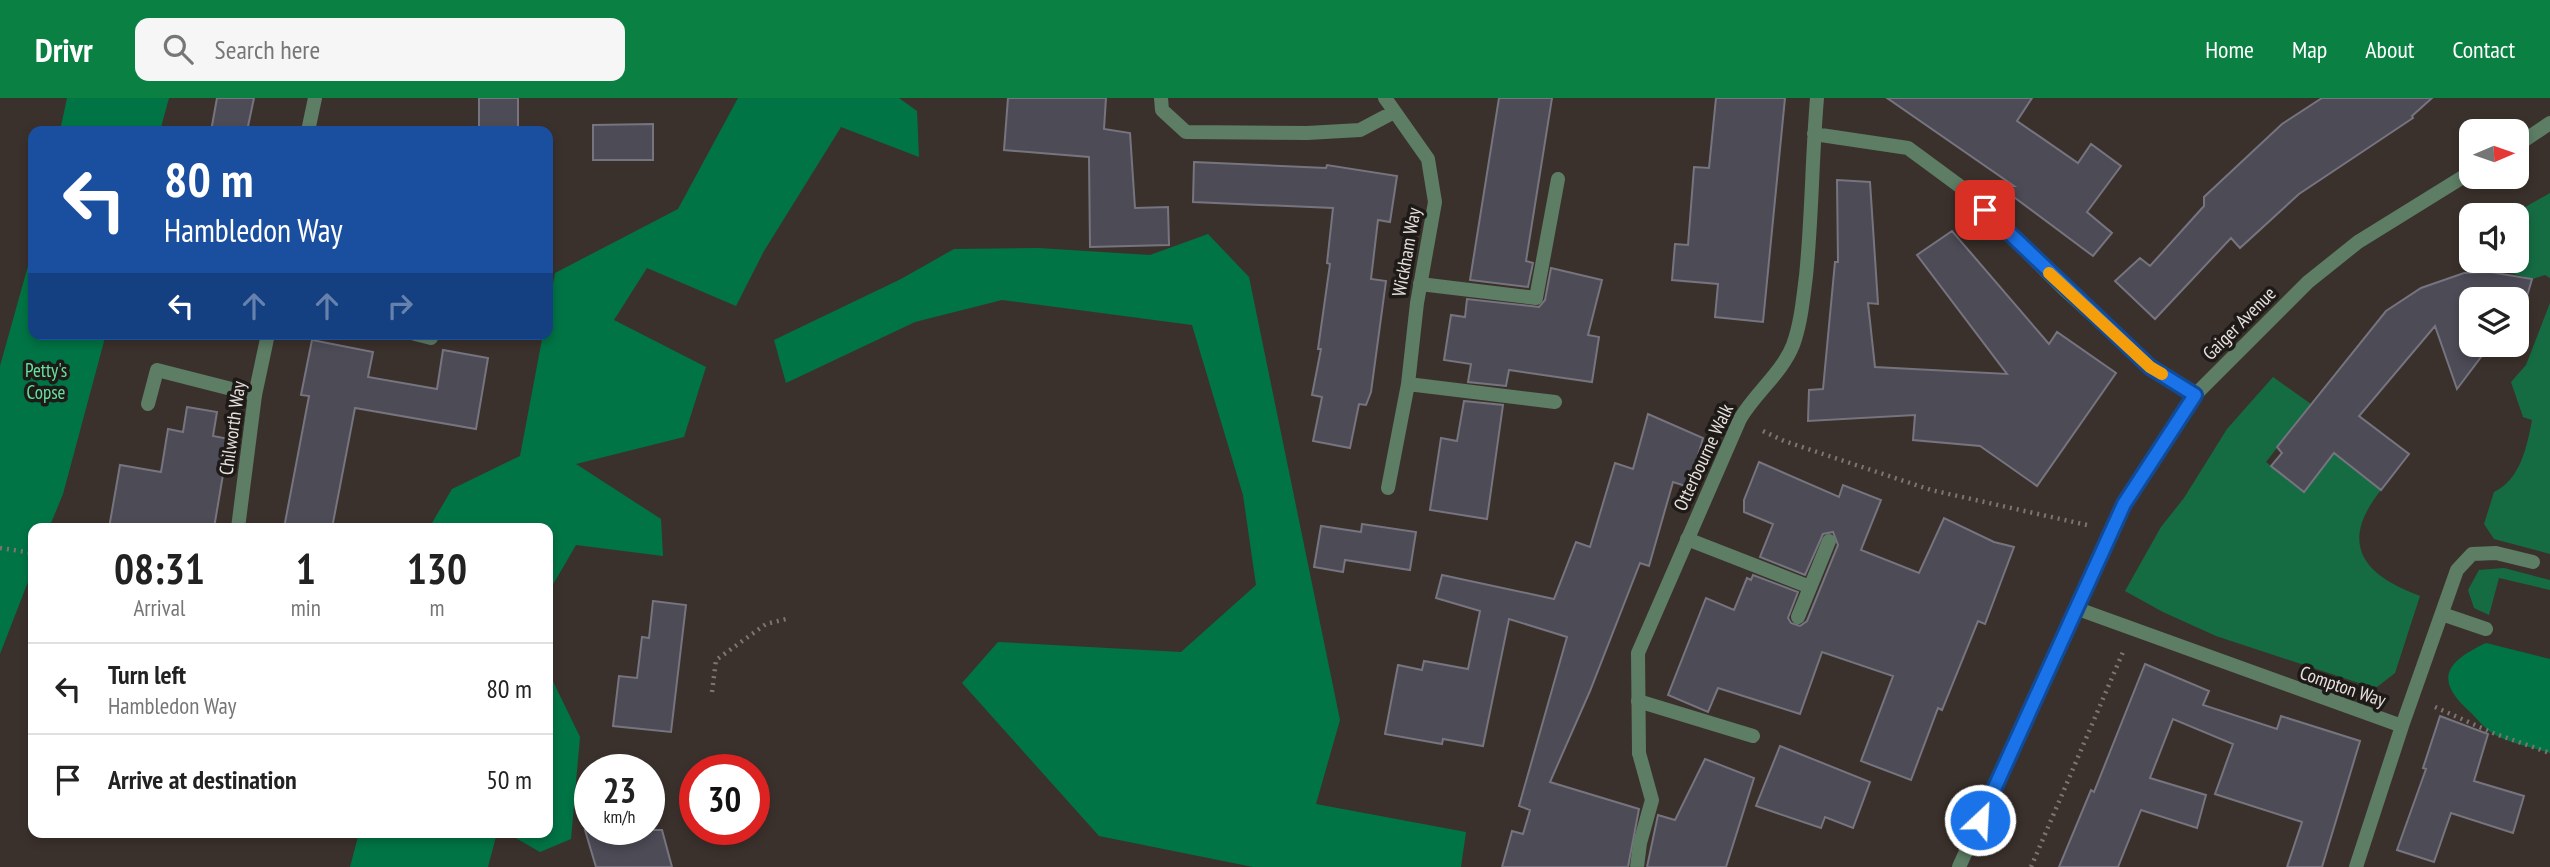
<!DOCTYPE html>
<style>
:root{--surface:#fff;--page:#f6f6f6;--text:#222;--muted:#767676;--line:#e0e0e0;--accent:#0b8043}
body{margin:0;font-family:"PT Sans Narrow",sans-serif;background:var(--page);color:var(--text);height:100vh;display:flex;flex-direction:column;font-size:26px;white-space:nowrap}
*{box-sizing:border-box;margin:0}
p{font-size:23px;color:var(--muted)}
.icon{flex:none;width:38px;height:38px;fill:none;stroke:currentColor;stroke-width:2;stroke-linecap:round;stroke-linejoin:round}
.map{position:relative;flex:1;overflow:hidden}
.side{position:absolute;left:28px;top:425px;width:525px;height:315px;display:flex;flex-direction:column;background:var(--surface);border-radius:14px;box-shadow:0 4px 10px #0003}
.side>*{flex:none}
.guide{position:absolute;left:28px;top:28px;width:525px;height:214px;border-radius:14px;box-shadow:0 4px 10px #0003;background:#1a4fa0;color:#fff;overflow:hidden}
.needle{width:46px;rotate:88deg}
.buttons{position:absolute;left:2459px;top:21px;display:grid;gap:14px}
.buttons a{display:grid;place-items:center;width:70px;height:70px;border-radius:14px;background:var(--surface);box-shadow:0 4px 10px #0003;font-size:35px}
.speed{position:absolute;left:574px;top:656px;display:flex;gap:14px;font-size:35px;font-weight:700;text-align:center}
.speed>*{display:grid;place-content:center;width:91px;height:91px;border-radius:50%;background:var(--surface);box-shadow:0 4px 10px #0003;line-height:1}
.speed small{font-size:18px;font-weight:400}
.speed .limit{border:10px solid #d22;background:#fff;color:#111}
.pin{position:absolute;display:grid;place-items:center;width:60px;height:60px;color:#fff;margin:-30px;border-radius:14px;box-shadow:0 4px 10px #0006}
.me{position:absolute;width:77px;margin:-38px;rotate:25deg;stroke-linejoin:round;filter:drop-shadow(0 0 5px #0008)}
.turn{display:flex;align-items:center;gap:24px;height:147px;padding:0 21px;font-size:32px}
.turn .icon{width:91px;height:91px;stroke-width:2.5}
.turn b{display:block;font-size:49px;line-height:60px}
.lanes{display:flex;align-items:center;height:66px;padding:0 21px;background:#0003;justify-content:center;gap:35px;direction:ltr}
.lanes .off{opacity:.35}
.eta{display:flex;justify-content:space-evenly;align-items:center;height:119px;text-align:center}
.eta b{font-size:42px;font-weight:700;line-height:49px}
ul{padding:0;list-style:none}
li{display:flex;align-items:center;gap:21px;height:91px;padding:0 21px;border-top:2px solid var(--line)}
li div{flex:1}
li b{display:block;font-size:26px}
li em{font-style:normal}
header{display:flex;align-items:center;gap:42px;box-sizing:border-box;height:98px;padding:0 35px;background:var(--accent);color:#fff}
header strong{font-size:33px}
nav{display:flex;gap:38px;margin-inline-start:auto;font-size:24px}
.search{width:490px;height:63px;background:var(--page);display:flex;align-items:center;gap:18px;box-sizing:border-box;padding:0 24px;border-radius:14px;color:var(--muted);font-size:26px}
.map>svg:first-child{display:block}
.green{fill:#156c43}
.forest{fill:#007445}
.building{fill:#4d4b56;stroke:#76747f;stroke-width:2}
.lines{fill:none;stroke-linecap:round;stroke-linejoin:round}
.path{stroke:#7e7571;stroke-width:4.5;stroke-dasharray:2 5;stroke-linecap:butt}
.service{stroke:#5d7d65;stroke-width:14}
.minor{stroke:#5d7d65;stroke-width:14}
.route-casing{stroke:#114b97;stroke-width:18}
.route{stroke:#1a73e8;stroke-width:12}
.slow{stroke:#f59e0b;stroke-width:12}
.labels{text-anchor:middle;stroke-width:7;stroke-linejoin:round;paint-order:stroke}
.street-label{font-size:19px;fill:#e7e0dd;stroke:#1e1a18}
.park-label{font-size:19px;fill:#66e29f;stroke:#1e1a18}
</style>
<header>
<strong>Drivr</strong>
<div class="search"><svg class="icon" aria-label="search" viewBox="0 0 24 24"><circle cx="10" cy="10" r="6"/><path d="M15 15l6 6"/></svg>Search here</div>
<nav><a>Home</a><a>Map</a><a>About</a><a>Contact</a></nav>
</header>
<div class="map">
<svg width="2550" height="769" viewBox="0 0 2550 769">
<rect width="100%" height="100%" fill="#3b312c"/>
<path class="green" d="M 2550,95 L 2550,180 L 2545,177 L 2532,181 L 2510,175 L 2481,174 L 2474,163 L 2516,163 L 2516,117 L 2511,117 Z
M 2550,205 L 2550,456 L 2494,441 L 2484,426 L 2494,394 C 2520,382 2527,349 2532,322 L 2523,319 L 2511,284 L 2526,267 Z
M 2273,279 L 2311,306 L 2266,364 L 2304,394 L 2334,355 L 2381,392 C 2338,446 2363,477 2420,498 L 2395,575 L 2377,589 L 2365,587 L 2216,538 L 2163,514 L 2125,493 L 2161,429 L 2184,400 L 2227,331 Z
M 2504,470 L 2550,482 L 2550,492 L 2499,480 L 2489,517 L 2474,510 L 2468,492 L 2479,472 Z"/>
<path class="forest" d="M 67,0 L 169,0 L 160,33 L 60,33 Z
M 738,0 L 899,0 L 917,13 L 919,59 L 841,29 L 764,153 L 736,208 L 647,170 L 614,222 L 706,269 L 684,339 L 576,366 L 661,421 L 663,458 L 576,447 L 548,495 L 548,430 L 429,430 L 452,391 L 520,358 L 543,236 L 548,236 L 548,212 L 555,175 L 678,111 Z
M 1208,136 L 1249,179 L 1340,622 L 1316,706 L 1466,734 L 1461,769 L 1253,769 L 1099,738 L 962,585 L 998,544 L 1181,554 L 1256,487 L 1243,397 L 1192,227 L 1002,202 L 915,224 L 786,285 L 774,242 L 901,181 L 954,151 L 1038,150 L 1150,157 Z
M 33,150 L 33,236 L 106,236 L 63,396 L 49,430 L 33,430 L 33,471 L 0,556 L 0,268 Z
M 2486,545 L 2550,561 L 2550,655 C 2532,649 2508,645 2492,635 C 2483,629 2476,619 2468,612 C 2433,580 2448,563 2486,545 Z
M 548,573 L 580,639 L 571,741 L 540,754 L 507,735 L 548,735 Z
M 359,735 L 497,735 L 488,769 L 350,769 Z"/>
<path class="building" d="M 217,0 L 254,0 L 247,33 L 211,33 Z
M 479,0 L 518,0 L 518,33 L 479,33 Z
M 1008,0 L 1106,0 L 1104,31 L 1130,35 L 1135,110 L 1168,109 L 1169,147 L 1090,149 L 1089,59 L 1004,52 Z
M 1499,0 L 1552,0 L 1526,163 L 1533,165 L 1528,189 L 1470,182 Z
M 1716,0 L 1785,0 L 1763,224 L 1715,219 L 1718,186 L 1672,182 L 1675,146 L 1688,147 L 1694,69 L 1709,70 Z
M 1887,0 L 2032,0 L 2017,23 L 2078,65 L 2091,46 L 2121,68 L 2087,114 L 2112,135 L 2093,158 L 1999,88 L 2014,88 Z
M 2322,0 L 2432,0 L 2412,18 L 2413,20 L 2299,96 L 2240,150 L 2231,140 L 2155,221 L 2115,183 L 2140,160 L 2150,168 L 2204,108 L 2204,99 L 2282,26 Z
M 653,26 L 653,62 L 593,62 L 593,27 Z
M 1194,64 L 1326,70 L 1327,67 L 1397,78 L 1390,124 L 1378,122 L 1371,181 L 1386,183 L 1371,294 L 1366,307 L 1359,306 L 1350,350 L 1313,343 L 1322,299 L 1312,297 L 1321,251 L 1318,251 L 1330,166 L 1327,165 L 1333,110 L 1193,104 Z
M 1837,82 L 1870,84 L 1878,206 L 1868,205 L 1875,269 L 2007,276 L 1917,157 L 1952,133 L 2049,246 L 2057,234 L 2116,275 L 2037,388 L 1980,348 L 1913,342 L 1915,317 L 1808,323 L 1809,292 L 1823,291 L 1835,164 L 1838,164 Z
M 1551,170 L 1602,182 L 1588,237 L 1599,239 L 1592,284 L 1509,272 L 1506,288 L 1468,284 L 1471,266 L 1444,262 L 1451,217 L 1465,219 L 1467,201 L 1539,209 L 1545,202 Z
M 2490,174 L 2532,181 L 2518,229 L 2516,201 L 2471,201 L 2471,247 L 2486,247 L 2487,251 L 2457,291 L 2435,228 L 2359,318 L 2409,356 L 2381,392 L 2334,355 L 2304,394 L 2271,368 L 2282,355 L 2277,349 L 2386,213 L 2421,190 L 2464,175 Z
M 312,242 L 373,254 L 368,279 L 437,291 L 443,252 L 488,260 L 476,331 L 355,310 L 332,430 L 284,430 L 309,298 L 301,297 Z
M 1464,303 L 1503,307 L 1487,421 L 1430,412 L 1441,340 L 1457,343 Z
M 187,309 L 217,314 L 213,338 L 229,341 L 214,430 L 109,430 L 120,367 L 161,374 L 168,331 L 183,334 Z
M 1648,316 L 1703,340 L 1689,389 L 1673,384 L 1649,468 L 1640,465 L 1590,593 L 1550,684 L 1639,711 L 1628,769 L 1502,769 L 1512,733 L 1523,736 L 1530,712 L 1519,708 L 1567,539 L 1509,521 L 1483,648 L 1443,641 L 1442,646 L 1385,636 L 1398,567 L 1422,572 L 1424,563 L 1468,571 L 1480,513 L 1436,500 L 1442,477 L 1554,501 L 1576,444 L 1590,449 L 1615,365 L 1633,371 Z
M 1759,364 L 1839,399 L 1843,387 L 1881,402 L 1861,452 L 1919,475 L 1944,420 L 1994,444 L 2014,449 L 1985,526 L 1978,523 L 1942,612 L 1938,610 L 1911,682 L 1861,663 L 1893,578 L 1822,554 L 1800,616 L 1718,590 L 1708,614 L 1668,597 L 1706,500 L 1734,512 L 1747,480 L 1751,482 L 1753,477 L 1798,494 L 1788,520 L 1791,525 L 1800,528 L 1807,523 L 1838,447 L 1833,434 L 1823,436 L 1805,477 L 1760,459 L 1773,426 L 1744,414 L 1744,402 Z
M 1362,426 L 1416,434 L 1410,472 L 1345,462 L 1343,474 L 1314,469 L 1321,428 L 1361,434 Z
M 653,503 L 686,507 L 671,634 L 613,628 L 619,578 L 637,580 L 642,539 L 649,540 Z
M 2145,566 L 2209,593 L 2203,607 L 2277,631 L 2281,618 L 2360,643 L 2322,769 L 2287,769 L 2302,724 L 2215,696 L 2233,646 L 2173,621 L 2150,680 L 2206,697 L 2197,730 L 2141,712 L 2118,769 L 2059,769 L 2091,692 L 2094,694 Z
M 2440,618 L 2488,636 L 2474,683 L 2524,698 L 2513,735 L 2451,715 L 2434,764 L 2397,752 L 2426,671 L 2423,670 Z
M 1780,648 L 1870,684 L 1853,730 L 1825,719 L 1821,730 L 1756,708 Z
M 1705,661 L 1754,680 L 1726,769 L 1647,769 L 1658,717 L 1675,722 Z
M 585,732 L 662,732 L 672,769 L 596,769 Z"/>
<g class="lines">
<path class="path" d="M 1763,333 L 1784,343 L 1931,392 L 2087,427
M 0,450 L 33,455
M 712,594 L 716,562 L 766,526 L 786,521
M 2435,609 L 2493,635 L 2550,655
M 2031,769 L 2123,554"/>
<path class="service" d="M 148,306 L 157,272 L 255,297
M 2442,516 L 2486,531
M 1638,603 L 1753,638
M 1637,769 L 1640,745 L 1652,702 L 1639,655"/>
<path class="minor" d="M 1161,0 L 1162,12 L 1186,34 L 1307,35 L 1360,32 L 1394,14
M 1385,0 L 1428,61 L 1435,104 L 1417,205 L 1408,286 L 1388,390
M 308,33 L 315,0
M 1814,36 L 1908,50 L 1965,92 L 2063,190 L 2150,269 L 2195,297
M 2516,48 L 2550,25
M 1420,186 L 1536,200 L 1558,81
M 415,236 L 431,240
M 1408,286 L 1555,304
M 238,430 L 255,297 L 268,236
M 1687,441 L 1810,489
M 2078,511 L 2402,628 L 2457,472 L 2472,456 L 2496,455 L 2533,464
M 1798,519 L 1829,443
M 1639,655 L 1638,555 L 1740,321 C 1755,295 1782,275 1793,247 C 1801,225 1803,201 1806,178 C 1812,119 1812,59 1817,0
M 1959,769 L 2124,406 L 2195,297 L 2308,184 L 2358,144 L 2471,74
M 2356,769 L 2402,628"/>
</g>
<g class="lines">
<defs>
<path id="route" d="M 1980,722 L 2124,406 L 2195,297 L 2150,269 L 1985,112"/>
</defs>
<use href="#route" class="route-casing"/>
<use href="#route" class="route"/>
<path class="slow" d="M 2049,175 L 2150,269 L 2162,276"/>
</g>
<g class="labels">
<g class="street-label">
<text transform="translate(1406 154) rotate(-80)" y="7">Wickham Way</text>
<text transform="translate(2239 225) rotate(-45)" y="7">Gaiger Avenue</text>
<text transform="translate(232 330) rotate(-82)" y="7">Chilworth Way</text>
<text transform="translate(1703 359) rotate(-65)" y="7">Otterbourne Walk</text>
<text transform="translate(2343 588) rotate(19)" y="7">Compton Way</text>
</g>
<g class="park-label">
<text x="46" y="279">Petty's<tspan x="46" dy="22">Copse</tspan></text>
</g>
</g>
</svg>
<div class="buttons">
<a><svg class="needle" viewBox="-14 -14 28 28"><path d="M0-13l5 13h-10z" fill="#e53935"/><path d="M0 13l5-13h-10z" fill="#767676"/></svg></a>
<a><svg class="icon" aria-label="sound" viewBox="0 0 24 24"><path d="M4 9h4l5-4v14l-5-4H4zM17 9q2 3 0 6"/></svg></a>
<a><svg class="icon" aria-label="layers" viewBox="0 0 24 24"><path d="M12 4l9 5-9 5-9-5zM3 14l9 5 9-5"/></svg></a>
</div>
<div class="speed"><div>23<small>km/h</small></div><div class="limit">30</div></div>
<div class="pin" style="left:1985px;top:112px;background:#d93025"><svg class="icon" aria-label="arrive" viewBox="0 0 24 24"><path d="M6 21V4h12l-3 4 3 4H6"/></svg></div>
<svg class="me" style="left:1980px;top:722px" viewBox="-20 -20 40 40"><circle r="17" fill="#1a73e8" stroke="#fff" stroke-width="3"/><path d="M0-11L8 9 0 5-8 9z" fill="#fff"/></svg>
<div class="guide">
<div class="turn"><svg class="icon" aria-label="left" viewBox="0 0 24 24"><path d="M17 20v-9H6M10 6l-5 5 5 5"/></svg><div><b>80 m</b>Hambledon Way</div></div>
<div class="lanes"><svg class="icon" aria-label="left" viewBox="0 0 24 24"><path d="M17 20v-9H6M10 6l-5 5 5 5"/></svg><svg class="icon off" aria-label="ahead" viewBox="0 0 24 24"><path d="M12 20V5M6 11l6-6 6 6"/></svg><svg class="icon off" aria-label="ahead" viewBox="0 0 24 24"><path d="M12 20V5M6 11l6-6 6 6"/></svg><svg class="icon off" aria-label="right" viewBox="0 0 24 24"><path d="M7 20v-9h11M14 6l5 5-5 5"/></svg></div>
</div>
<section class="side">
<div class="eta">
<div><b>08:31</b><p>Arrival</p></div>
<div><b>1</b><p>min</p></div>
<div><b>130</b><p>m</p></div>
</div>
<ul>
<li><svg class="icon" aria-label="left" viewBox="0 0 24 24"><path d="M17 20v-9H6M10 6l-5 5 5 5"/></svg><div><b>Turn left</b><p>Hambledon Way</p></div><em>80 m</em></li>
<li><svg class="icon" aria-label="arrive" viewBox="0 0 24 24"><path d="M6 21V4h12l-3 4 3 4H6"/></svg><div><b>Arrive at destination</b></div><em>50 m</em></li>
</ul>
</section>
</div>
